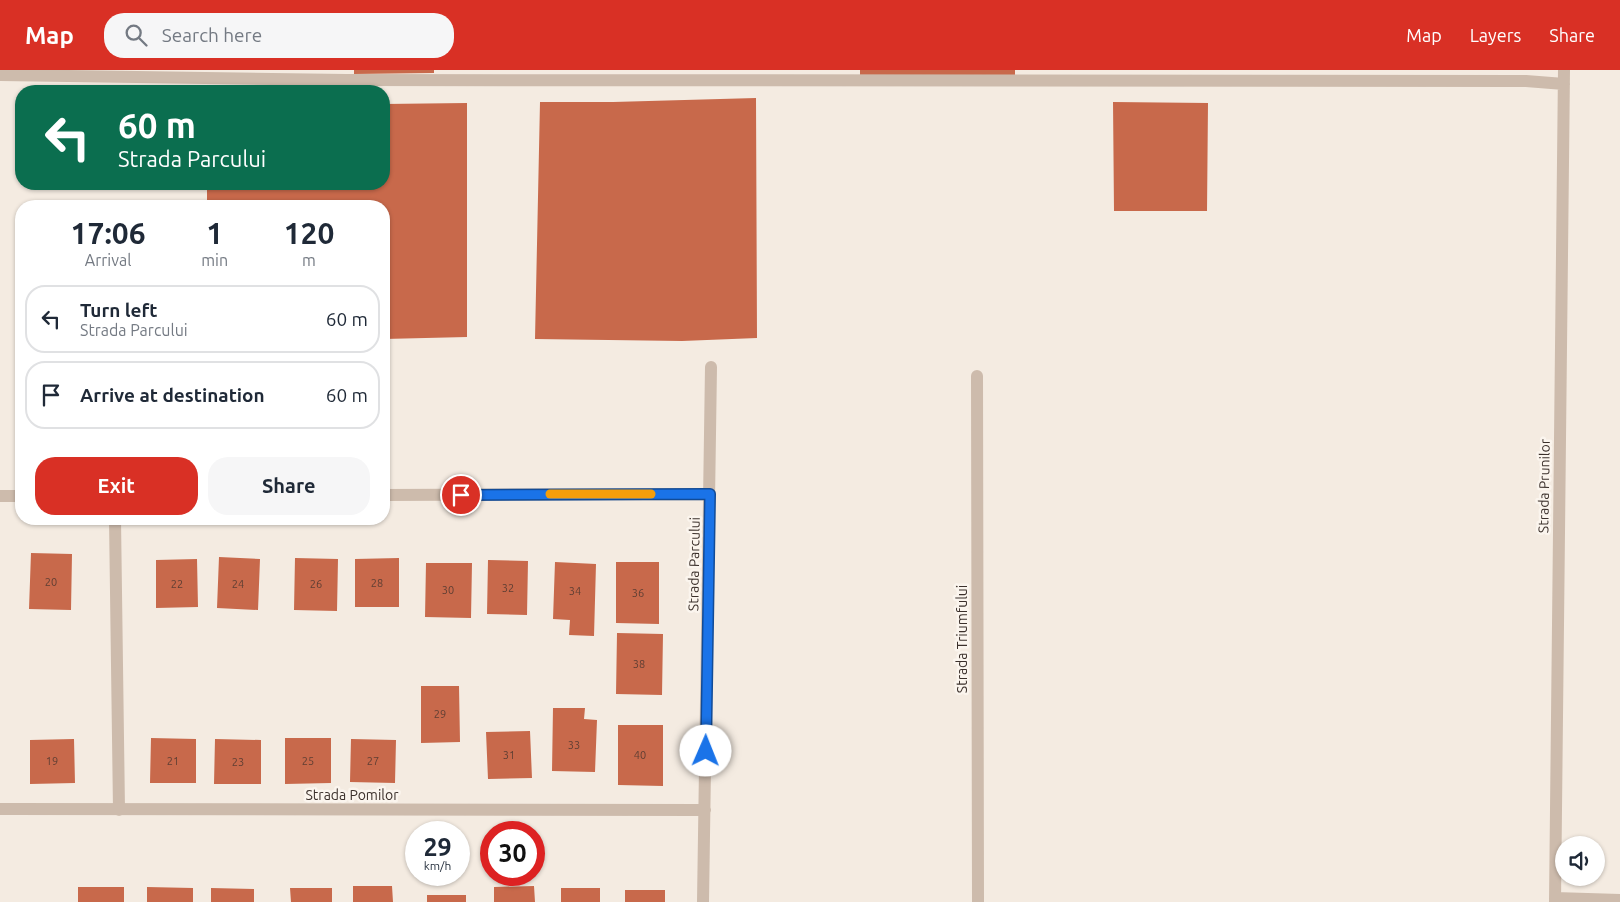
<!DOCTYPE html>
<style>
:root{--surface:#fff;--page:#f6f6f7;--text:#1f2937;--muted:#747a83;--line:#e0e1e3;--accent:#d93025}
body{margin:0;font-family:Ubuntu,sans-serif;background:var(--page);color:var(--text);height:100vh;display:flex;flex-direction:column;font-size:19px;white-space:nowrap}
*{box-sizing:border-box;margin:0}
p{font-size:16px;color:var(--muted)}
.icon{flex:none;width:28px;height:28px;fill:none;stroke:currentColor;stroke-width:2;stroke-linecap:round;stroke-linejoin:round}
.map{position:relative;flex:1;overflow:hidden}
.sheet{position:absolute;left:15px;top:130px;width:375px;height:325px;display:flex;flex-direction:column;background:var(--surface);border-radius:20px;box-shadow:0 1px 4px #0004}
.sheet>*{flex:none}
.banner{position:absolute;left:15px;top:15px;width:375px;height:105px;border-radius:20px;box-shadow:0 1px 4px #0004;background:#0b6e4f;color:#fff;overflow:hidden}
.controls{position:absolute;left:1555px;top:766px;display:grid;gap:10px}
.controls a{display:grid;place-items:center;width:50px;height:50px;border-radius:50%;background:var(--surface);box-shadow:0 1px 4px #0004;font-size:25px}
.speed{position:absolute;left:405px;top:751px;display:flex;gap:10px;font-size:25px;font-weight:700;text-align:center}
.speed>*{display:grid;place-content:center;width:65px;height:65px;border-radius:50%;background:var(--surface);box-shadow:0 1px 4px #0004;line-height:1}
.speed small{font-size:12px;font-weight:400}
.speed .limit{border:8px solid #d22;background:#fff;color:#111}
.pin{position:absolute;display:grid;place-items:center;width:42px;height:42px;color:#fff;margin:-21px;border:2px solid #fff;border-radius:50%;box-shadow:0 1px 5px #0007}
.me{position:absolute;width:55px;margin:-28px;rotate:1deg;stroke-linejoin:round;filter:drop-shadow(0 0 4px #0008)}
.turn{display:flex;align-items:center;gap:18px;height:105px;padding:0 20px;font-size:22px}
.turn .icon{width:65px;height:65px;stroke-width:2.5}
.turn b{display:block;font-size:35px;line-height:42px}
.eta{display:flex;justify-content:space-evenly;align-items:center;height:85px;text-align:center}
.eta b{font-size:30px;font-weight:700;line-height:35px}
.primary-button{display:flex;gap:10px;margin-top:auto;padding:10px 20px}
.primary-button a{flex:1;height:58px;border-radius:20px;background:var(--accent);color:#fff;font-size:20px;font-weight:700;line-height:58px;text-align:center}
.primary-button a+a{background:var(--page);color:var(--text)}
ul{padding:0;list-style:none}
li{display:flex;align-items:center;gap:15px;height:68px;margin:0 10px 8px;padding:0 10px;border:2px solid var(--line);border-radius:20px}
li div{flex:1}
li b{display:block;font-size:19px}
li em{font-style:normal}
header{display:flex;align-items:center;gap:30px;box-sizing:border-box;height:70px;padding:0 25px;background:var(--accent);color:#fff}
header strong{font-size:24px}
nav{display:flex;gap:28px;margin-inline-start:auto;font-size:18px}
.search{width:350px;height:45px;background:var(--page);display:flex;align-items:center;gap:12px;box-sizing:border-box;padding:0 18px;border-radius:20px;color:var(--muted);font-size:19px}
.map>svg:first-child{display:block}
.building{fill:#c8694b}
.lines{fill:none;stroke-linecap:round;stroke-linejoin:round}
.minor{stroke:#cdbbac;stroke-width:12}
.route-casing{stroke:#114b97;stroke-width:12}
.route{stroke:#1a73e8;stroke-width:9}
.slow{stroke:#f59e0b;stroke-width:9}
.labels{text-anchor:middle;stroke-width:5;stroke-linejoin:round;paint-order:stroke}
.number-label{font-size:11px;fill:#5e3e33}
.street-label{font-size:14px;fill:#3b302b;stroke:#fbf5ee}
</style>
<header>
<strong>Map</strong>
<div class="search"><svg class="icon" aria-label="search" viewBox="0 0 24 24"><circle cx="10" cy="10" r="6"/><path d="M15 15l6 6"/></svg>Search here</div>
<nav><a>Map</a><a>Layers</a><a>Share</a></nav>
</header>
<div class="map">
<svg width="1620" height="832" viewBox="0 0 1620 832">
<rect width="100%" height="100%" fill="#f4ebe1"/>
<path class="building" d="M 354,0 L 434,0 L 434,3 L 354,4 Z
M 860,0 L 1015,0 L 1015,8 L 860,5 Z
M 756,28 L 757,268 L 682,271 L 535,269 L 540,32 L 613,32 Z
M 1113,32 L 1208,33 L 1207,141 L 1114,141 Z
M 467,33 L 467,267 L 384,269 L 384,136 L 207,136 L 207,114 L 384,114 L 384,34 Z
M 31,483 L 72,484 L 71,540 L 29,539 Z
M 219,487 L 260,489 L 258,540 L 217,538 Z
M 295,488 L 338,489 L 337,541 L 294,540 Z
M 399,488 L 399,537 L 355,537 L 355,489 Z
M 197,489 L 198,537 L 156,538 L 156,490 Z
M 488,490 L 528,491 L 527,545 L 487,544 Z
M 555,492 L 596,494 L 594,566 L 569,565 L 570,550 L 553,549 Z
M 616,492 L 659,492 L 659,554 L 616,553 Z
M 426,493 L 472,493 L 471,548 L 425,547 Z
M 617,563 L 663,564 L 662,625 L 616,624 Z
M 421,616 L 459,616 L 460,672 L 421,673 Z
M 553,638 L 585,638 L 584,649 L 597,650 L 595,702 L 552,701 Z
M 618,655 L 663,655 L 663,716 L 618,715 Z
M 530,661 L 532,708 L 488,709 L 486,662 Z
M 151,668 L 196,669 L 196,713 L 150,713 Z
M 285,668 L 331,668 L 331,713 L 285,714 Z
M 74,669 L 75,713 L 30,714 L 30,670 Z
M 215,669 L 261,670 L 261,714 L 214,714 Z
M 351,669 L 396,670 L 395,713 L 350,712 Z
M 353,816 L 392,816 L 393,832 L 353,832 Z
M 534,816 L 535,832 L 494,832 L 494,817 Z
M 78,817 L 124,817 L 124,832 L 78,832 Z
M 147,817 L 193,818 L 193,832 L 147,832 Z
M 211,818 L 254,819 L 254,832 L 211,832 Z
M 290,818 L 332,818 L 332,832 L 291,832 Z
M 561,818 L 600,818 L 600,832 L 561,832 Z
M 625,820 L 665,820 L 665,832 L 625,832 Z
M 427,825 L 466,825 L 466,832 L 427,832 Z"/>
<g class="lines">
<path class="minor" d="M 0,5 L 346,10 L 1526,11 L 1564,14
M 977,306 L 978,832
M 384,425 L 710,424
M 0,426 L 21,426
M 115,449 L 119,740
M 0,739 L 705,740
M 1555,828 L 1620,830
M 703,832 L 711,297
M 1555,832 L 1564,0"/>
</g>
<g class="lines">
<defs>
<path id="route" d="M 461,425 L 710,424 L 706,681"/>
</defs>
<use href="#route" class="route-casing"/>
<use href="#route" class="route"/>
<path class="slow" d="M 550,424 L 651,424"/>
</g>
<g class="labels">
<g class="number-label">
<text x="51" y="516">20</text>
<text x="377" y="517">28</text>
<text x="177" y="518">22</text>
<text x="238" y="518">24</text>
<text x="316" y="518">26</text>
<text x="508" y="522">32</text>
<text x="448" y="524">30</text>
<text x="575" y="525">34</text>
<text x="638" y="527">36</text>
<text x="639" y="598">38</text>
<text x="440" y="648">29</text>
<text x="574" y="679">33</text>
<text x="509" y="689">31</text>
<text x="640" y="689">40</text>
<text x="52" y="695">19</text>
<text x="173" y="695">21</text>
<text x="308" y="695">25</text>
<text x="373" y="695">27</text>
<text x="238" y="696">23</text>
</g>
<g class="street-label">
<text transform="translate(1544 416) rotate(-89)" y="5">Strada Prunilor</text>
<text transform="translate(694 494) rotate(-89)" y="5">Strada Parcului</text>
<text transform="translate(962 569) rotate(-90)" y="5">Strada Triumfului</text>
<text x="352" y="730">Strada Pomilor</text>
</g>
</g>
</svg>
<div class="controls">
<a><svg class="icon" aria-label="sound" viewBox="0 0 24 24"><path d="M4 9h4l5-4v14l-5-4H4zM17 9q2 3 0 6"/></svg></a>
</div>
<div class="speed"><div>29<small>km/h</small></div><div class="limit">30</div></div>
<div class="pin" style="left:461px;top:425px;background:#d93025"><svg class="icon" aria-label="arrive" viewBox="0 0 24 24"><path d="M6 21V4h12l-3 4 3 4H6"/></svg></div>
<svg class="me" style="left:706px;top:681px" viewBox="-20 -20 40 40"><circle r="19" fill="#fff"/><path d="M0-13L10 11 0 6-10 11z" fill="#1a73e8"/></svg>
<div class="banner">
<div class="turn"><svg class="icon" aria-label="left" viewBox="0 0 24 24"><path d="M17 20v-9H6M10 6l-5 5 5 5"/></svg><div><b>60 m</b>Strada Parcului</div></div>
</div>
<section class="sheet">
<div class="eta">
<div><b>17:06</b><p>Arrival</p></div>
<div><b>1</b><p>min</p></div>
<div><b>120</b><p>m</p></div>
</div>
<ul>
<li><svg class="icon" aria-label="left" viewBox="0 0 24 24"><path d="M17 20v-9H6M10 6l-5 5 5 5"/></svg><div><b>Turn left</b><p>Strada Parcului</p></div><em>60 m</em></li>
<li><svg class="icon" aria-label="arrive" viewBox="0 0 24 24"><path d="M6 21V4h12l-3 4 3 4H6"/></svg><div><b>Arrive at destination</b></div><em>60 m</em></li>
</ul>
<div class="primary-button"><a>Exit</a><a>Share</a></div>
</section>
</div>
